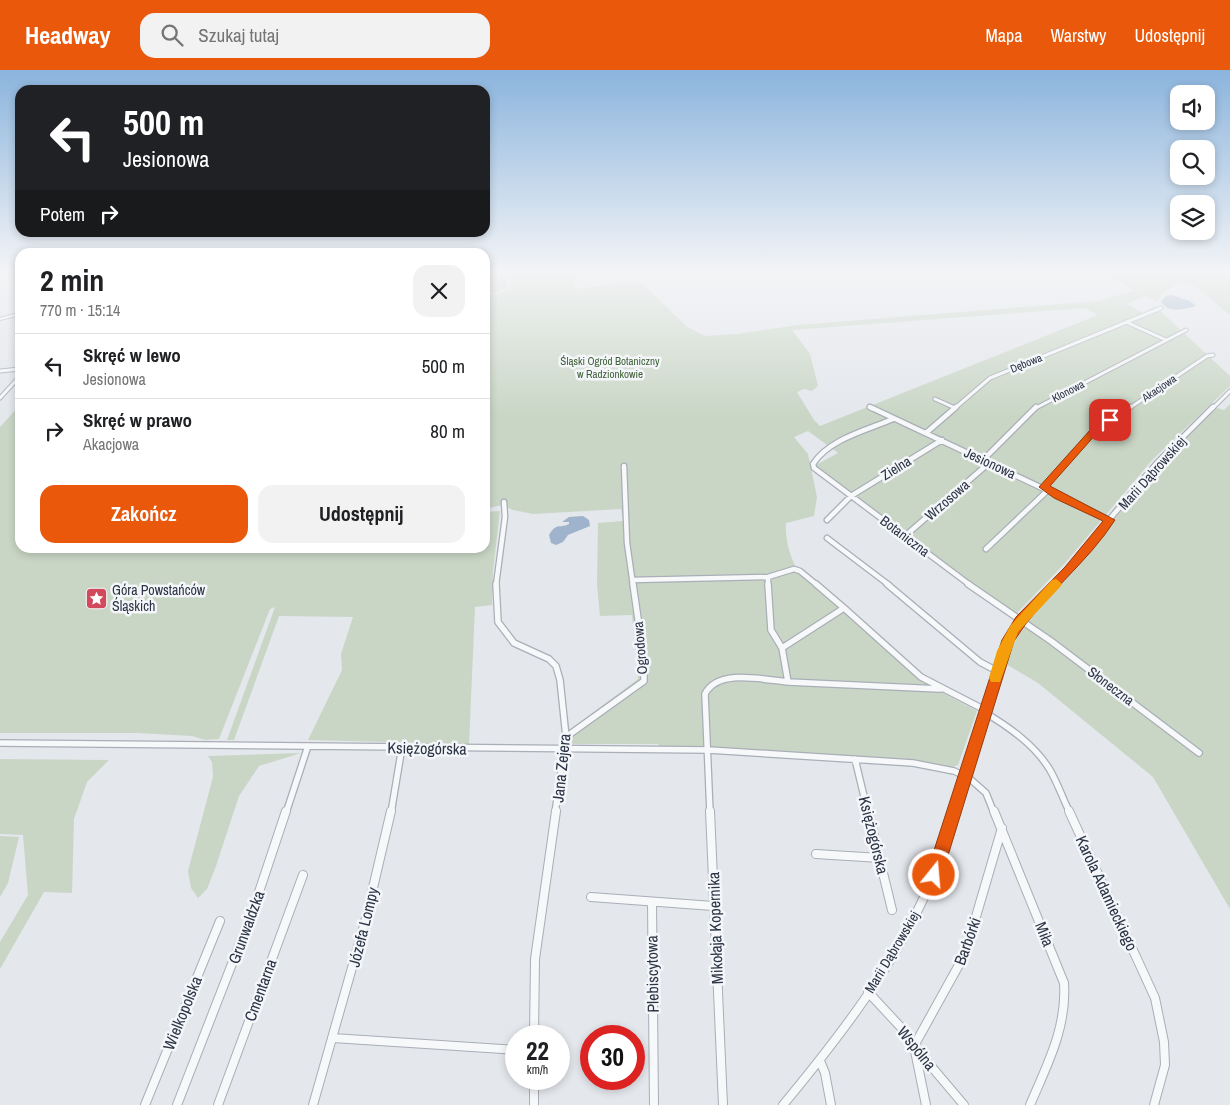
<!DOCTYPE html>
<html lang="pl">
<meta charset="utf-8">
<style>
:root{--surface:#fff;--page:#f2f2f2;--text:#202124;--muted:#757577;--line:#e0e0e0;--accent:#ea580c}
body{margin:0;font-family:"Archivo Narrow",sans-serif;background:var(--page);color:var(--text);height:100vh;display:flex;flex-direction:column;font-size:19px;white-space:nowrap}
*{box-sizing:border-box;margin:0}
p{font-size:16px;color:var(--muted)}
.icon{flex:none;width:28px;height:28px;fill:none;stroke:currentColor;stroke-width:2;stroke-linecap:round;stroke-linejoin:round}
.map{position:relative;flex:1;overflow:hidden}
.sheet{position:absolute;left:15px;top:178px;width:475px;height:305px;display:flex;flex-direction:column;background:var(--surface);border-radius:15px;box-shadow:0 2px 8px #0003}
.sheet>*{flex:none}
.top-card{position:absolute;left:15px;top:15px;width:475px;height:152px;border-radius:15px;box-shadow:0 2px 8px #0003;background:#202124;color:#fff;overflow:hidden}
.tools{position:absolute;left:1170px;top:15px;display:grid;gap:10px}
.tools a{display:grid;place-items:center;width:45px;height:45px;border-radius:10px;background:var(--surface);box-shadow:0 2px 8px #0003;font-size:25px}
.speed{position:absolute;left:505px;top:955px;display:flex;gap:10px;font-size:25px;font-weight:700;text-align:center}
.speed>*{display:grid;place-content:center;width:65px;height:65px;border-radius:50%;background:var(--surface);box-shadow:0 2px 8px #0003;line-height:1}
.speed small{font-size:12px;font-weight:400}
.speed .limit{border:8px solid #d22;background:#fff;color:#111}
.pin{position:absolute;display:grid;place-items:center;width:42px;height:42px;color:#fff;margin:-21px;border-radius:10px;box-shadow:0 2px 8px #0006}
.me{position:absolute;width:55px;margin:-28px;rotate:17deg;stroke-linejoin:round;filter:drop-shadow(0 0 4px #0008)}
.turn{display:flex;align-items:center;gap:18px;height:105px;padding:0 25px;font-size:22px}
.turn .icon{width:65px;height:65px;stroke-width:2.5}
.turn b{display:block;font-size:35px;line-height:42px}
.then{display:flex;align-items:center;height:48px;padding:0 25px;background:#0003;gap:10px;font-size:19px}
.round{display:grid;place-items:center;flex:none;width:52px;height:52px;border-radius:15px;background:var(--page)}
.head{display:flex;align-items:center;justify-content:space-between;height:85px;padding:0 25px}
h1{font-size:30px;font-weight:700;line-height:38px}
.action{display:flex;gap:10px;margin-top:auto;padding:10px 25px}
.action a{flex:1;height:58px;border-radius:15px;background:var(--accent);color:#fff;font-size:20px;font-weight:700;line-height:58px;text-align:center}
.action a+a{background:var(--page);color:var(--text)}
ul{padding:0;list-style:none}
li{display:flex;align-items:center;gap:15px;height:65px;padding:0 25px;border-top:1px solid var(--line)}
li div{flex:1}
li b{display:block;font-size:19px}
li em{font-style:normal}
header{display:flex;align-items:center;gap:30px;box-sizing:border-box;height:70px;padding:0 25px;background:var(--accent);color:#fff}
header strong{font-size:24px}
nav{display:flex;gap:28px;margin-inline-start:auto;font-size:18px}
.search{width:350px;height:45px;background:var(--page);display:flex;align-items:center;gap:12px;box-sizing:border-box;padding:0 18px;border-radius:15px;color:var(--muted);font-size:19px}
.map>svg:first-child{display:block}
.green{fill:#c9d6c5;fill-rule:evenodd}
.water{fill:#9fb4cc}
.lines{fill:none;stroke-linecap:round;stroke-linejoin:round}
.minor-far3-casing{stroke:#a9aeb7;stroke-width:5}
.minor-far2-casing{stroke:#a9aeb7;stroke-width:7}
.minor-far1-casing{stroke:#a9aeb7;stroke-width:8}
.minor-casing{stroke:#a9aeb7;stroke-width:10}
.secondary-casing{stroke:#a9aeb7;stroke-width:2}
.minor-far3{stroke:#f7f8fa;stroke-width:3}
.minor-far2{stroke:#f7f8fa;stroke-width:4.5}
.minor-far1{stroke:#f7f8fa;stroke-width:5.5}
.minor{stroke:#f7f8fa;stroke-width:8}
.secondary{fill:#fff;fill-rule:evenodd}
.route{fill:#ea580c;stroke:#983908}
.slow{fill:#f59e0b}
.labels{text-anchor:middle;stroke-width:5;stroke-linejoin:round;paint-order:stroke}
.far-park-label{font-size:11px;fill:#3f6138;stroke:#f4f6f9}
.far-street-label{font-size:11px;fill:#2b3445;stroke:#f4f6f9}
.street-label{font-size:14px;fill:#2b3445;stroke:#f4f6f9}
.poi-label{font-size:14px;fill:#2b3445;stroke:#f4f6f9;text-anchor:start}
.near-street-label{font-size:16px;fill:#2b3445;stroke:#f4f6f9}
</style>
<header>
<strong>Headway</strong>
<div class="search"><svg class="icon" aria-label="search" viewBox="0 0 24 24"><circle cx="10" cy="10" r="6"/><path d="M15 15l6 6"/></svg>Szukaj tutaj</div>
<nav><a>Mapa</a><a>Warstwy</a><a>Udostępnij</a></nav>
</header>
<div class="map">
<svg width="1230" height="1035" viewBox="0 0 1230 1035">
<rect width="100%" height="100%" fill="#e4e7ec"/>
<path class="green" d="M 485,201 L 504,201 L 508,218 L 485,226 Z
M 506,201 L 573,201 L 574,219 L 640,211 L 687,257 L 705,266 L 737,264 L 798,255 L 1099,231 L 1134,221 L 1102,201 L 1212,201 L 1230,208 L 1230,245 L 1196,217 L 1178,212 L 1162,224 L 1158,232 L 1141,224 L 1144,227 L 1126,234 L 1143,243 L 1155,236 L 1230,306 L 1230,316 L 1153,389 L 1066,492 L 1015,545 L 817,397 L 816,395 L 838,383 L 808,361 L 794,367 L 808,384 L 817,427 L 814,446 L 786,453 C 785,470 790,489 800,504 L 913,604 L 930,616 L 977,641 L 958,695 L 952,697 L 908,689 L 659,676 L 658,674 L 574,674 L 570,673 L 568,661 L 638,609 L 632,545 L 600,546 L 597,515 L 598,453 L 623,451 L 621,439 L 533,444 L 513,440 L 502,435 L 485,439 L 485,227 L 510,219 L 511,214 ZM 1085,238 L 1098,245 L 820,356 L 814,350 L 797,322 L 804,319 L 812,321 L 818,316 L 810,284 L 792,260 Z
M 1230,334 L 1230,839 L 1153,707 L 1038,613 L 1006,594 L 1013,572 L 1024,555 L 1074,498 L 1156,399 L 1217,338 L 1224,340 Z
M 20,335 L 20,478 L 485,478 L 485,442 L 500,441 L 493,501 L 492,535 L 475,537 L 469,674 L 308,670 L 342,600 L 341,584 L 353,547 L 279,546 L 234,670 L 227,670 L 275,537 L 270,539 L 219,669 L 205,670 L 192,666 L 137,663 L 0,663 L 0,357 Z
M 301,683 L 259,696 L 239,726 L 216,796 L 207,819 L 198,828 L 191,818 L 188,801 L 213,707 L 212,692 L 208,686 Z
M 0,689 L 109,690 L 87,712 L 74,749 L 72,823 L 44,822 L 0,899 L 0,872 L 28,825 L 23,765 L 0,764 Z
M 0,766 L 19,767 L 8,813 L 0,827 Z"/>
<path class="water" d="M 1172,225 L 1190,231 L 1196,236 C 1185,239 1167,244 1161,231 L 1166,226 Z
M 583,446 L 589,450 L 590,456 L 568,465 L 563,472 L 556,475 L 551,473 L 549,465 C 557,452 558,459 569,454 L 569,452 L 562,452 L 569,447 Z"/>
<g class="lines">
<defs>
<path id="minor-far3" d="M 1126,252 L 1166,270
M 0,301 L 20,299
M 0,328 L 20,306
M 935,329 L 955,338
M 869,337 L 872,339
M 954,339 L 990,308 L 1161,238
M 1034,339 L 1186,260
M 1128,339 L 1207,286 L 1213,285
M 1212,339 L 1230,321"/>
<path id="minor-far2" d="M 870,337 L 1110,450
M 893,349 C 867,360 829,369 813,394 L 814,398 L 970,515
M 926,363 L 956,337
M 983,390 L 1036,337
M 624,396 L 627,473 L 633,515
M 1044,417 L 1094,361 L 1130,337
M 827,450 L 851,426 L 942,370
M 905,466 L 989,393
M 827,468 L 889,515
M 986,479 L 1047,421
M 768,507 L 768,515
M 632,510 L 768,507 L 794,499 L 800,501 L 817,515
M 496,515 L 505,447 L 504,432
M 1054,515 L 1157,393 L 1213,337"/>
<path id="minor-far1" d="M 496,514 L 498,552 L 514,573 L 549,589 L 556,596 L 560,610 L 566,667 L 555,743
M 887,514 L 980,592 L 997,601
M 968,514 L 1051,571 L 1199,683
M 844,538 L 921,607 L 985,640
M 782,578 L 844,538 L 816,514
M 788,612 L 940,619
M 984,642 C 1009,657 1035,675 1050,700 C 1058,714 1063,729 1070,743
M 566,667 L 644,611 L 644,591 L 633,514
M 0,673 L 709,680 L 913,693 L 954,701 L 969,708 L 986,723 L 994,743
M 855,689 L 868,743
M 286,743 L 308,676
M 391,743 L 402,677
M 710,743 L 705,624 C 718,598 764,610 788,612 L 782,578 L 771,560 L 768,514
M 953,743 L 1003,581 L 1020,551 L 1055,514"/>
<path id="minor" d="M 710,741 L 723,1035
M 868,741 L 892,840
M 994,741 L 1064,913 C 1067,958 1047,995 1030,1035
M 1069,741 L 1155,928 L 1164,972 L 1165,995 L 1154,1035
M 816,784 L 880,788
M 591,827 L 713,836
M 652,832 L 654,1035
M 868,922 L 909,966 L 914,976 L 964,1035
M 534,966 L 535,889 L 556,741
M 333,968 L 516,980
M 820,991 L 825,1003 L 831,1035
M 534,1009 L 534,1035
M 145,1035 L 220,851
M 177,1035 L 253,840 L 286,741
M 218,1035 L 303,805
M 313,1035 L 365,852 L 391,741
M 783,1035 C 841,965 898,891 933,807 C 942,786 947,763 954,741
M 926,1035 L 914,976 L 965,884 L 1002,758"/>
<path id="secondary" d="M 18,243 L 20,243 L 20,245 L 0,250 L 0,248 Z"/>
</defs>
<use href="#minor-far3" class="minor-far3-casing"/>
<use href="#minor-far2" class="minor-far2-casing"/>
<use href="#minor-far1" class="minor-far1-casing"/>
<use href="#minor" class="minor-casing"/>
<use href="#secondary" class="secondary-casing"/>
<use href="#minor-far3" class="minor-far3"/>
<use href="#minor-far2" class="minor-far2"/>
<use href="#minor-far1" class="minor-far1"/>
<use href="#minor" class="minor"/>
<use href="#secondary" class="secondary"/>
</g>
<linearGradient id="sky" x2="0" y2="1"><stop stop-color="#8bb4dd"/><stop offset="0.58" stop-color="#f3f4f6"/><stop offset="1" stop-color="#f3f4f6" stop-opacity="0"/></linearGradient>
<rect width="1230" height="346" fill="url(#sky)"/>
<path class="route" d="M 1107,348 L 1115,350 L 1097,363 L 1050,416 L 1115,450 C 1087,494 1042,526 1014,571 L 942,805 L 940,810 L 934,812 L 929,810 L 926,805 L 1002,570 L 1016,547 L 1065,497 L 1103,451 L 1054,428 L 1039,417 L 1091,359 Z"/>
<path class="slow" d="M 1056,509 L 1062,514 L 1060,517 L 1018,562 L 1000,612 L 991,612 L 989,608 L 997,581 L 1010,556 L 1052,510 Z"/>
<defs>
<symbol id="sight-square" viewBox="-11 -11 22 22"><rect x="-9" y="-9" width="18" height="18" rx="4" fill="#d1495b" stroke="#f4f6f9"/><path d="M0-6L1.8-2.2L6-1.7L2.9 1.2L3.7 5.4L0 3.3L-3.7 5.4L-2.9 1.2L-6-1.7L-1.8-2.2Z" fill="#fff"/></symbol>
</defs>
<g fill-rule="evenodd">
<use href="#sight-square" x="84" y="516" width="25" height="25"/>
</g>
<g class="labels">
<g class="far-park-label">
<text x="610" y="295">Śląski Ogród Botaniczny<tspan x="610" dy="13">w Radzionkowie</tspan></text>
</g>
<g class="far-street-label">
<text transform="translate(1026 293) rotate(-22)" y="4">Dębowa</text>
<text transform="translate(1159 318) rotate(-34)" y="4">Akacjowa</text>
<text transform="translate(1068 321) rotate(-27)" y="4">Klonowa</text>
</g>
<g class="street-label">
<text transform="translate(990 393) rotate(25)" y="5">Jesionowa</text>
<text transform="translate(896 398) rotate(-32)" y="5">Zielna</text>
<text transform="translate(1152 403) rotate(-48)" y="5">Marii Dąbrowskiej</text>
<text transform="translate(947 430) rotate(-41)" y="5">Wrzosowa</text>
<text transform="translate(905 466) rotate(37)" y="5">Botaniczna</text>
<text transform="translate(640 578) rotate(-95)" y="5">Ogrodowa</text>
<text transform="translate(1111 616) rotate(37)" y="5">Słoneczna</text>
<text transform="translate(892 882) rotate(-59)" y="5">Marii Dąbrowskiej</text>
</g>
<g class="poi-label">
<text x="112" y="525">Góra Powstańców<tspan x="112" dy="16">Śląskich</tspan></text>
</g>
<g class="near-street-label">
<text transform="translate(427 678) rotate(1)" y="6">Księżogórska</text>
<text transform="translate(561 698) rotate(-84)" y="6">Jana Zejera</text>
<text transform="translate(874 765) rotate(76)" y="6">Księżogórska</text>
<text transform="translate(1107 823) rotate(65)" y="6">Karola Adamieckiego</text>
<text transform="translate(246 857) rotate(-70)" y="6">Grunwaldzka</text>
<text transform="translate(363 857) rotate(-76)" y="6">Józefa Lompy</text>
<text transform="translate(715 858) rotate(-92)" y="6">Mikołaja Kopernika</text>
<text transform="translate(1045 864) rotate(68)" y="6">Miła</text>
<text transform="translate(967 871) rotate(-70)" y="6">Barbórki</text>
<text transform="translate(652 904) rotate(-91)" y="6">Plebiscytowa</text>
<text transform="translate(260 920) rotate(-70)" y="6">Cmentarna</text>
<text transform="translate(182 943) rotate(-68)" y="6">Wielkopolska</text>
<text transform="translate(917 978) rotate(51)" y="6">Wspólna</text>
</g>
</g>
</svg>
<div class="tools">
<a><svg class="icon" aria-label="sound" viewBox="0 0 24 24"><path d="M4 9h4l5-4v14l-5-4H4zM17 9q2 3 0 6"/></svg></a>
<a><svg class="icon" aria-label="search" viewBox="0 0 24 24"><circle cx="10" cy="10" r="6"/><path d="M15 15l6 6"/></svg></a>
<a><svg class="icon" aria-label="layers" viewBox="0 0 24 24"><path d="M12 4l9 5-9 5-9-5zM3 14l9 5 9-5"/></svg></a>
</div>
<div class="speed"><div>22<small>km/h</small></div><div class="limit">30</div></div>
<div class="pin" style="left:1110px;top:350px;background:#d93025"><svg class="icon" aria-label="arrive" viewBox="0 0 24 24"><path d="M6 21V4h12l-3 4 3 4H6"/></svg></div>
<svg class="me" style="left:934px;top:805px" viewBox="-20 -20 40 40"><circle r="17" fill="#ea580c" stroke="#fff" stroke-width="3"/><path d="M0-11L8 9 0 5-8 9z" fill="#fff"/></svg>
<div class="top-card">
<div class="turn"><svg class="icon" aria-label="left" viewBox="0 0 24 24"><path d="M17 20v-9H6M10 6l-5 5 5 5"/></svg><div><b>500 m</b>Jesionowa</div></div>
<div class="then">Potem<svg class="icon" aria-label="right" viewBox="0 0 24 24"><path d="M7 20v-9h11M14 6l5 5-5 5"/></svg></div>
</div>
<section class="sheet">
<div class="head"><div><h1>2 min</h1><p>770 m · 15:14</p></div><a class="round"><svg class="icon" aria-label="close" viewBox="0 0 24 24"><path d="M6 6l12 12M18 6L6 18"/></svg></a></div>
<ul>
<li><svg class="icon" aria-label="left" viewBox="0 0 24 24"><path d="M17 20v-9H6M10 6l-5 5 5 5"/></svg><div><b>Skręć w lewo</b><p>Jesionowa</p></div><em>500 m</em></li>
<li><svg class="icon" aria-label="right" viewBox="0 0 24 24"><path d="M7 20v-9h11M14 6l5 5-5 5"/></svg><div><b>Skręć w prawo</b><p>Akacjowa</p></div><em>80 m</em></li>
</ul>
<div class="action"><a>Zakończ</a><a>Udostępnij</a></div>
</section>
</div>
